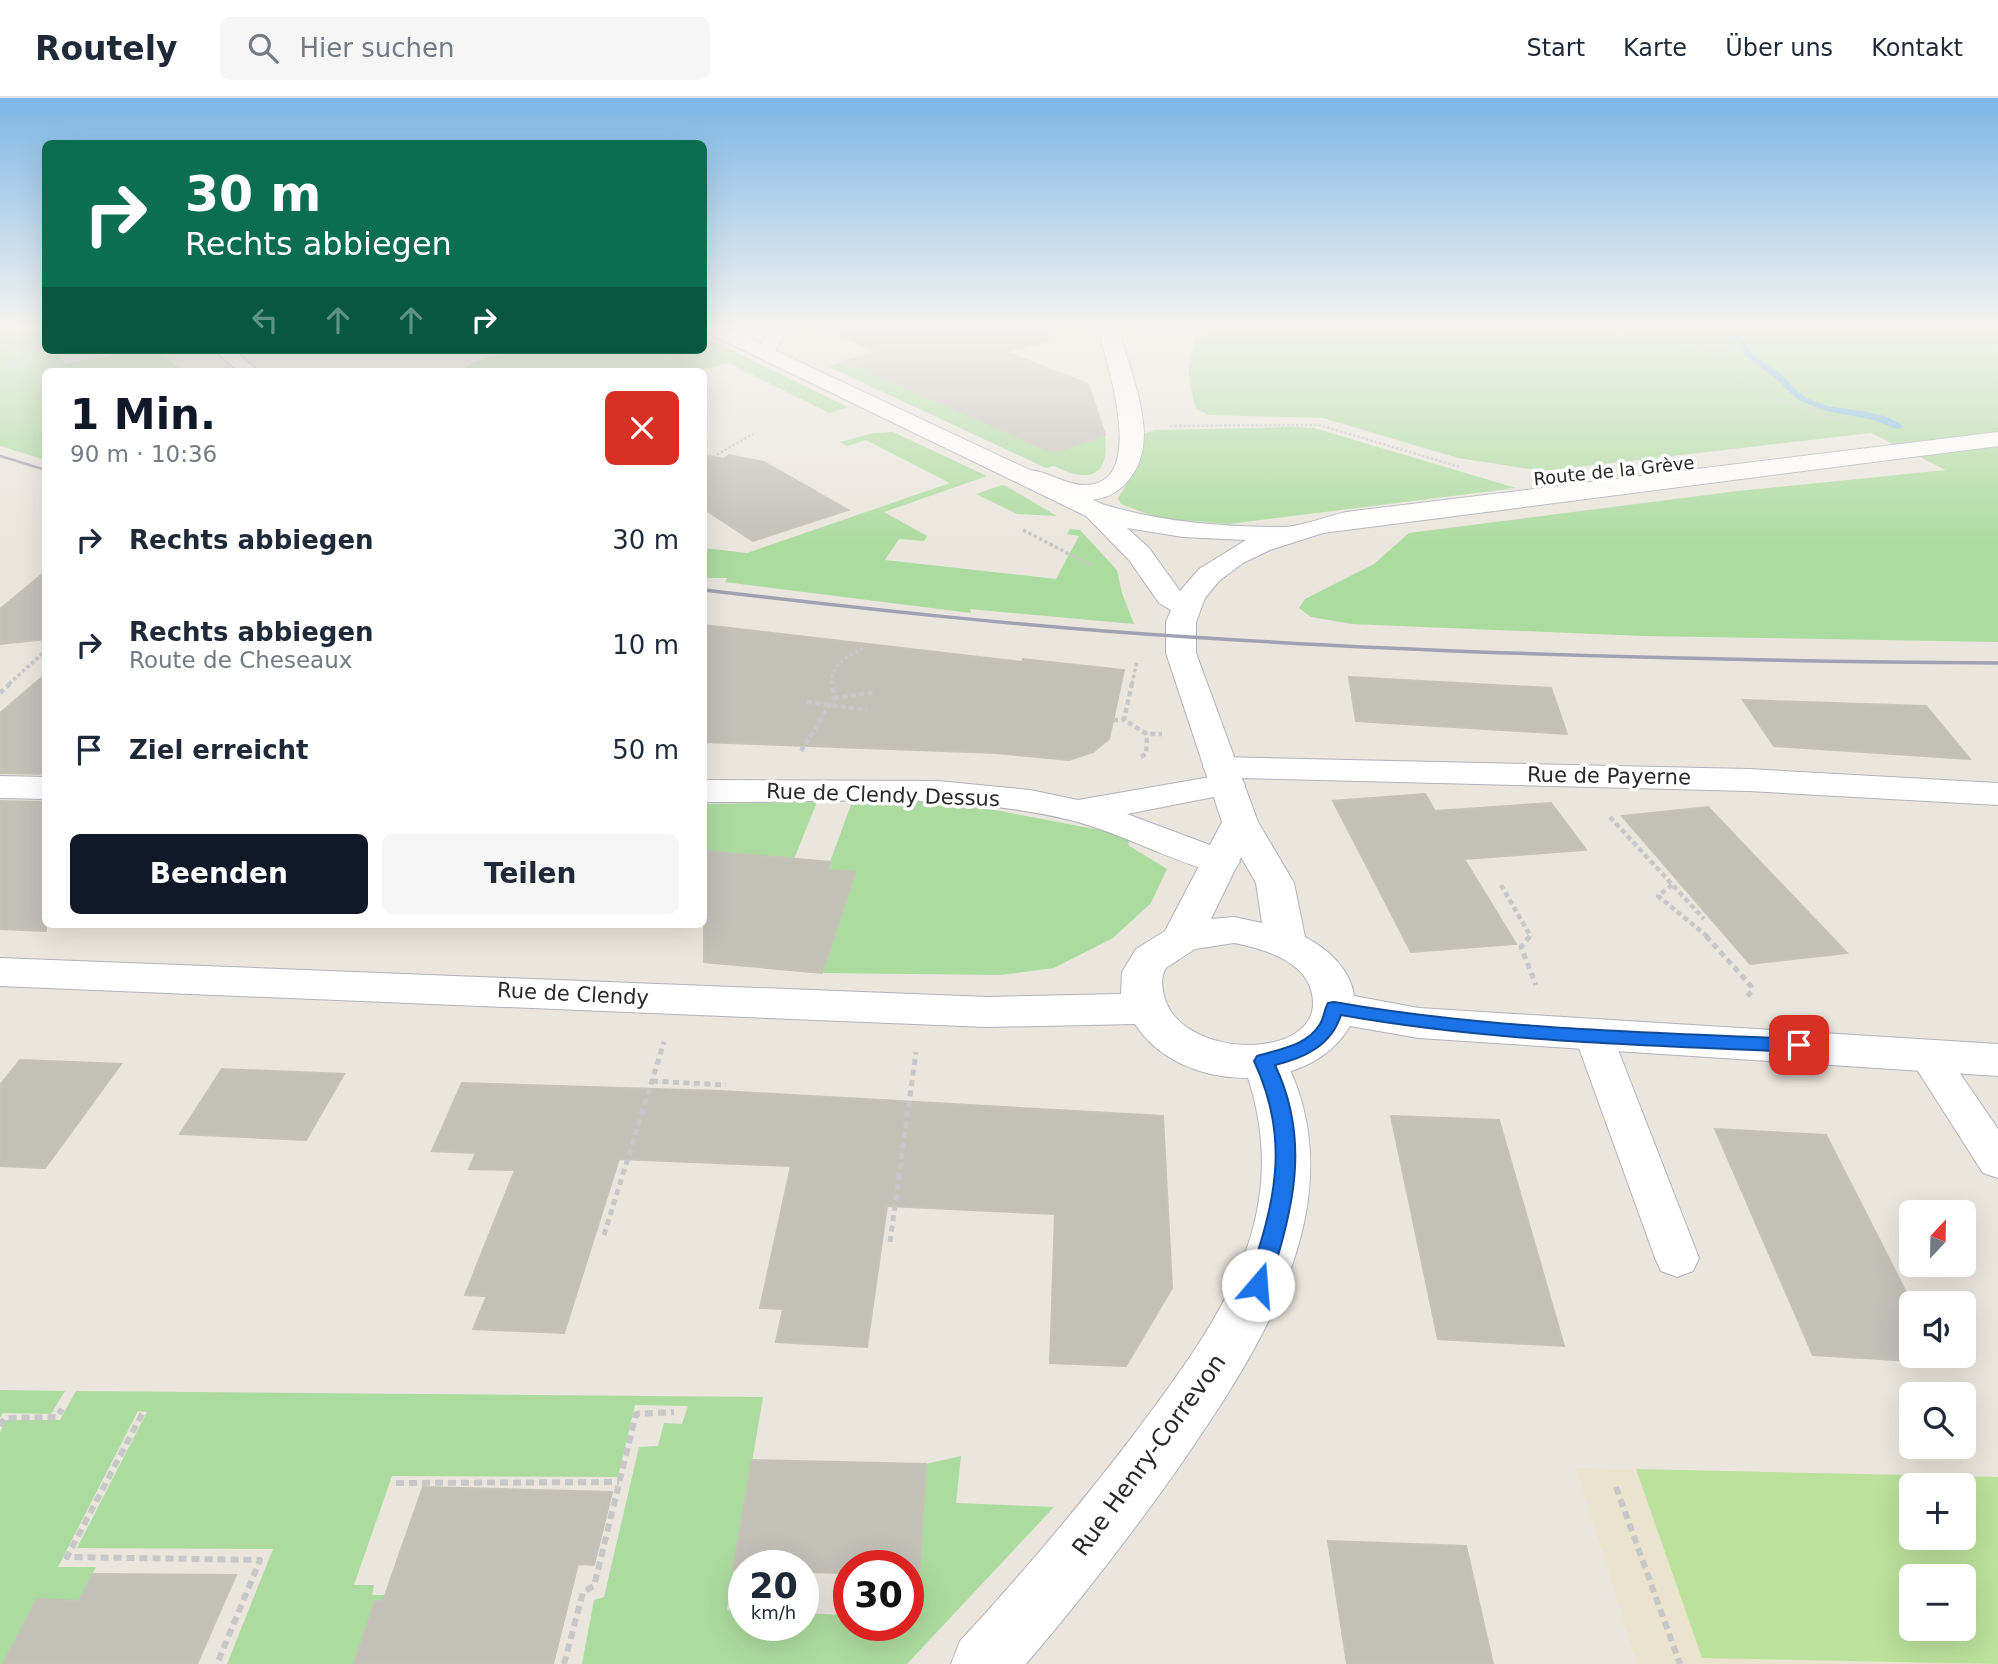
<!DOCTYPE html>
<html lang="de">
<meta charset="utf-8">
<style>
:root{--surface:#fff;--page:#f6f6f7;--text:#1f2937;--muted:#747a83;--line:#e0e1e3;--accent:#111827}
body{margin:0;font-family:"DejaVu Sans",sans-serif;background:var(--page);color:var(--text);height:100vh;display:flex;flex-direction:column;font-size:26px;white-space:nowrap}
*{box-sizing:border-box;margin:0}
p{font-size:23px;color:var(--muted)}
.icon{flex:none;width:38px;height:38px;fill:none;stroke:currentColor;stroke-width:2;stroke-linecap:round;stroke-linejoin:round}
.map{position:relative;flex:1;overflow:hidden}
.panel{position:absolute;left:42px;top:270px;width:665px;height:560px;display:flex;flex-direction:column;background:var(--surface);border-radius:10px;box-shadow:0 7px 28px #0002}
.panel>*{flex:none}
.guide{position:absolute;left:42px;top:42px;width:665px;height:214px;border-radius:10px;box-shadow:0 7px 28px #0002;background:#0b6e4f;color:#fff;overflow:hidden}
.needle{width:46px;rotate:22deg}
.fabs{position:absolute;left:1899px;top:1102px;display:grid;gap:14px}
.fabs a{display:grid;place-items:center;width:77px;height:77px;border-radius:10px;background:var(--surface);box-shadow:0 7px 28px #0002;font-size:35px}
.speed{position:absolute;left:728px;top:1452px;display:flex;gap:14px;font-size:35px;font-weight:700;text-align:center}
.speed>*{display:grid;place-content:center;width:91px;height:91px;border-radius:50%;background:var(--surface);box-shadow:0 7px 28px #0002;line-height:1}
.speed small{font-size:18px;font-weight:400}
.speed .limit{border:10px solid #d22;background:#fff;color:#111}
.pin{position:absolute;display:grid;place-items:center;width:60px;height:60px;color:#fff;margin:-30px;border-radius:14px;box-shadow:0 4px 10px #0006}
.me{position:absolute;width:77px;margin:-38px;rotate:18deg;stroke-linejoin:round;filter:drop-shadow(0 0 5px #0008)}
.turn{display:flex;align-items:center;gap:24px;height:147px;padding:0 28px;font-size:32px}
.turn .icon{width:91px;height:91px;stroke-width:2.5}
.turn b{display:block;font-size:49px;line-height:60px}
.lanes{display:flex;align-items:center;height:66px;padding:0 28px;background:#0003;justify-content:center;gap:35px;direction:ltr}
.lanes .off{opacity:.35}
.round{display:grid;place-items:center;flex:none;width:74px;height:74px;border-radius:10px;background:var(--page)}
.summary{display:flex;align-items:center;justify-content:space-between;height:119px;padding:0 28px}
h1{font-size:42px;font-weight:600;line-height:52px;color:var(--accent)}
.action{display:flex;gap:14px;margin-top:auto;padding:14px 28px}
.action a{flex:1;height:80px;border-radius:10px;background:var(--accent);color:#fff;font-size:28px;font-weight:600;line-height:80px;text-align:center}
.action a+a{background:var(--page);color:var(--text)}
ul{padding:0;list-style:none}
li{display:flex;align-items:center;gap:21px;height:105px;padding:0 28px}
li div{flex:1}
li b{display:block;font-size:26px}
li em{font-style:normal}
header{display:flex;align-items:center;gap:42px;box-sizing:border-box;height:98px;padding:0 35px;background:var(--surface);border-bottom:2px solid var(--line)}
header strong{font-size:33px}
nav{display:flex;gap:38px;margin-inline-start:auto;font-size:24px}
.search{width:490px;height:63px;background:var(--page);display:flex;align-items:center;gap:18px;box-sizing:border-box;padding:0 24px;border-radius:10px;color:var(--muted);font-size:26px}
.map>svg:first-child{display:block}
.education{fill:#eae4ce;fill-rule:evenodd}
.green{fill:#acdb9f}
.pitch{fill:#bbe19c;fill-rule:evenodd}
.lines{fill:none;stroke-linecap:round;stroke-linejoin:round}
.stream{fill:#7ab9e2;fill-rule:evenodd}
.building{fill:#c3c0b8;stroke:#c5c2b7;stroke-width:2}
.lane-casing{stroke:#b0b1bc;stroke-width:2}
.street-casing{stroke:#b0b1bc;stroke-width:2}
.secondary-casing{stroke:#b0b1bc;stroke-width:2}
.path-far4{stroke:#c7c7c7;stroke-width:2.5;stroke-dasharray:2.5 2;stroke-linecap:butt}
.path-far3{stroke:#c7c7c7;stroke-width:3.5;stroke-dasharray:3.5 2.5;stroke-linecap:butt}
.path-far2{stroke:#c7c7c7;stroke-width:4.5;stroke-dasharray:5 3.5;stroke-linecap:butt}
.path-far1{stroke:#c7c7c7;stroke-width:5;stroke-dasharray:6 4.5;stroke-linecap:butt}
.path{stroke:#c7c7c7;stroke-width:6;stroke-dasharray:8 5;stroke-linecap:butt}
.lane{fill:#fff;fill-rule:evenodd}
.street{fill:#fff;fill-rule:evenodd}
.secondary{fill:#fff;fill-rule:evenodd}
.rail-far1{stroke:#a0a1b2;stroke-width:2.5}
.rail{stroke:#a0a1b2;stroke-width:3.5}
.route{fill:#1a73e8;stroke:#114b97;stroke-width:2}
.labels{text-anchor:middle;stroke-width:7;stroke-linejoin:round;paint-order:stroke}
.far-street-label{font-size:18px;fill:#292929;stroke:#fff}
.street-label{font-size:21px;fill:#292929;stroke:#fff}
.near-street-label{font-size:24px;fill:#292929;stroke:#fff}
</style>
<header>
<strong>Routely</strong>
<div class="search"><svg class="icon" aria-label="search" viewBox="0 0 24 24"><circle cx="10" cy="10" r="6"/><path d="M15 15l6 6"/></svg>Hier suchen</div>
<nav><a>Start</a><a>Karte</a><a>Über uns</a><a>Kontakt</a></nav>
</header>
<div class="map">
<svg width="1998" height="1566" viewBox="0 0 1998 1566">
<rect width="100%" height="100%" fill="#eae6dd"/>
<path class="education" d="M 1576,1370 L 1998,1379 L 1998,1566 L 1637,1566 ZM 1911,1388 L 1964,1388 L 1964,1440 L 1911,1440 ZM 1911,1479 L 1964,1479 L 1964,1531 L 1911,1531 Z"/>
<path class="green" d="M 0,229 L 45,229 L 46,252 L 69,252 L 57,257 L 66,266 L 136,252 L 158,252 L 182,273 L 46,273 L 45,362 L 0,348 Z
M 1198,229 L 1998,229 L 1998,544 L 1643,538 L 1352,526 L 1311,519 L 1299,510 L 1305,501 L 1374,466 L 1409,435 L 1738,393 L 1946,372 L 1871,335 L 1542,373 L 1458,360 L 1323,320 L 1209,317 L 1196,311 C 1184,268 1189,269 1198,229 Z
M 704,239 L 848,309 L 829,315 L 729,265 L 698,273 L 462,273 C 485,241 659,252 704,252 Z
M 845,263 L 1046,352 L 1059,353 L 1105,337 C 1110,382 1087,384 1054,368 L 1046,370 L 827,268 Z
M 1299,329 L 1314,330 L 1516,390 L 1229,426 L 1158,420 L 1121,406 L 1118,400 L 1129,382 L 1143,336 L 1155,332 Z
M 893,334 L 987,378 L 884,414 L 927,438 L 924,443 L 899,441 L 885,462 L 1056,481 L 1079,438 L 1067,436 L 1070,431 L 1080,432 L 1117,472 L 1122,495 L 1134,526 L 970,511 L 971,515 L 725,484 L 727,480 L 704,480 L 704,450 L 747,455 L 950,385 L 866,342 L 847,348 L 840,344 L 873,335 Z
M 1002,387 L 1006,388 L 1057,418 L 1017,416 L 976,396 Z
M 817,704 L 794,761 L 704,753 L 704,706 Z
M 852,704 L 953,704 L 1131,738 L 1128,747 L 1167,771 L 1151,805 L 1113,840 L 1054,870 L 1000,877 L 822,875 L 855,774 L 827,772 Z
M 0,1292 L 65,1293 L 51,1316 L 3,1315 L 0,1320 Z
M 76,1293 L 763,1299 L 727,1512 L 744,1513 L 744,1528 L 803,1528 L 803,1515 L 844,1517 L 849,1498 L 849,1528 L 908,1528 L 908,1476 L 919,1476 L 926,1366 L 961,1358 L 956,1405 L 1054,1409 L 907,1566 L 582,1566 L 594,1502 L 604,1499 L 639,1349 L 658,1348 L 664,1325 L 682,1326 L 688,1308 L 635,1307 L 618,1379 L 392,1378 L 354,1487 L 374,1487 L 372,1497 L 411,1497 L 408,1504 L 375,1503 L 354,1566 L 227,1566 L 273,1451 L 77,1450 L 147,1314 L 138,1313 L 58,1469 L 96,1469 L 79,1503 L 37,1502 L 3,1566 L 0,1566 L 0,1334 L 7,1322 L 60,1322 Z"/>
<path class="pitch" d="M 1636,1371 L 1998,1379 L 1998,1566 L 1702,1560 ZM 1911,1388 L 1964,1388 L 1964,1440 L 1911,1440 ZM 1911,1479 L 1964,1479 L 1964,1531 L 1911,1531 Z"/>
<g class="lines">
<path class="stream" d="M 1736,231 C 1743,235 1744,246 1750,253 C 1758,263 1771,268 1781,276 C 1789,283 1795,293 1805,299 C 1834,317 1876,306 1904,329 L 1896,331 L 1874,322 L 1826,313 L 1798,302 L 1775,280 L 1743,256 L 1732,233 Z"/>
</g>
<path class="building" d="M 820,229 L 1049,229 L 1051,242 L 1006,254 L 1088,286 L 1105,337 L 1059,353 L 1046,352 L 845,263 L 878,254 Z
M 704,357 L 724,361 L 729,357 L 764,364 L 848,412 L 753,443 L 704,411 Z
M 46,473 L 46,541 L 0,546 L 0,511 Z
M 704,527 L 1022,564 L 1023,561 L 1124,572 L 1109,641 L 1093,654 L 1069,662 L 996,655 L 704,644 Z
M 46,576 L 46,676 L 0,675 L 0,615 Z
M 1349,579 L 1551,590 L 1567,636 L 1356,623 Z
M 1743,602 L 1926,608 L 1970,661 L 1774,648 Z
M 1425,696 L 1435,713 L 1551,705 L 1586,752 L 1464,761 L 1516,846 L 1411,854 L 1333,703 Z
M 0,703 L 46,704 L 46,833 L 0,831 Z
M 1708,709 L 1847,855 L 1750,866 L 1622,718 Z
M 704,753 L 830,764 L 827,772 L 855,774 L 822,875 L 704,864 Z
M 20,962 L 121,966 L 45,1070 L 0,1068 L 0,987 Z
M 222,971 L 344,976 L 306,1042 L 180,1036 Z
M 462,985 L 721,993 L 1163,1018 L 1172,1190 L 1126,1268 L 1050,1265 L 1055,1116 L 887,1108 L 867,1249 L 776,1244 L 783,1211 L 760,1210 L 791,1068 L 619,1061 L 564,1235 L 473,1231 L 487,1198 L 465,1197 L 515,1072 L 469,1071 L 476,1055 L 432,1053 Z
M 1391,1018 L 1499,1022 L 1564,1248 L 1438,1241 Z
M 1715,1031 L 1826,1037 L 1912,1206 L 1911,1258 L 1939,1258 L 1943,1265 L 1813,1257 Z
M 752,1362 L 926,1366 L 919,1476 L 908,1476 L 908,1468 L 849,1468 L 849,1475 L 803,1474 L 803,1468 L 744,1468 L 744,1472 L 733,1472 Z
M 423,1389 L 612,1394 L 594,1467 L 578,1466 L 553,1566 L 354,1566 L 375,1503 L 383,1503 Z
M 1328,1443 L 1466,1448 L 1493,1566 L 1347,1566 Z
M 93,1476 L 236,1477 L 197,1566 L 3,1566 L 37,1501 L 79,1503 Z"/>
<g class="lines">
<defs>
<path id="lane" d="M 756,229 L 777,229 L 786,235 L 771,258 L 765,259 L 756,254 L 767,237 Z
M 214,252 L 234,252 L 258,273 L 238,273 Z
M 1594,925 L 1607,929 L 1613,939 L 1699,1160 L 1693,1173 L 1677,1179 L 1661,1173 L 1655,1160 L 1575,939 L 1581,929 Z
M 1926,942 L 1940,946 L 1998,1031 L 1998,1080 L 1983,1075 L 1907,956 L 1912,946 Z"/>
<path id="street" d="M 1098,229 L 1118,229 C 1127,263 1142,298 1144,334 C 1144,353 1140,368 1128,383 C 1099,418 1051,396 1017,383 L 1014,378 L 1017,373 C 1040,367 1062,387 1085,387 C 1150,387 1105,261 1098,229 Z
M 1220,659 L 1749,671 L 1998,685 L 1998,707 L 1749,693 L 1240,680 L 1245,687 L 1239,694 L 1127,716 L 1234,756 L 1240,764 L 1234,772 L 1221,776 C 1170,763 1122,735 1070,722 C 950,693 826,705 704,704 L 704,682 L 938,683 L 1030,692 L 1078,702 L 1216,678 L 1208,676 L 1203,669 L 1208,662 Z
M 0,678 L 46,679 L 46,701 L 0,700 Z
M 1264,947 L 1280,952 C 1362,1097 1261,1250 1179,1369 C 1131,1437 1080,1503 1026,1566 L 951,1566 L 960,1543 C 1023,1475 1082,1405 1138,1331 C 1224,1216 1299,1111 1242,963 L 1248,952 Z"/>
<path id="secondary" d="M 704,229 L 725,229 L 1102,406 C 1160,424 1223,429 1283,429 C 1300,429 1328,418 1346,414 L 1998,334 L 1998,348 L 1323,435 L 1270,452 L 1243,465 L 1219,483 L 1205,500 L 1196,524 L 1196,555 L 1258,724 L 1294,785 L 1305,839 C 1328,851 1351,872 1354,898 L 1419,910 L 1998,946 L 1998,978 L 1419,940 L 1350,928 C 1308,1000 1178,995 1135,926 L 987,929 L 0,888 L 0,860 L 987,899 L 1121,896 L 1122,874 L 1136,851 L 1165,833 L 1222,724 L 1166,555 L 1166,524 L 1171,512 L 1159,505 L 1129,462 L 1086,418 L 704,233 ZM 1127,430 L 1183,439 L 1246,442 L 1199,471 L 1180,493 L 1149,450 ZM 1241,759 L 1256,785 L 1262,825 L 1234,819 L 1211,821 ZM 1234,845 C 1260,850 1300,861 1310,889 C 1336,962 1186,966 1165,901 C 1162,890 1160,880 1166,870 L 1195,851 Z"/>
</defs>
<use href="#lane" class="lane-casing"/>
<use href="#street" class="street-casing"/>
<use href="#secondary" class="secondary-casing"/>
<path class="path-far4" d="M 1727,229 L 1728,239 L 1721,255 L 1730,265 L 1743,288 L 1842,323
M 0,232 L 18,229
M 0,236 L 46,237
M 1149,237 L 1583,232 L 1663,241 L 1729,229
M 0,240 L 46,242
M 1664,241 L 1721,255
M 0,252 L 44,248
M 855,257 L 963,229
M 5,267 L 46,248
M 3,269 L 60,267
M 1170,328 L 1319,327 L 1460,369
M 713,359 L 753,336"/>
<path class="path-far3" d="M 1023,432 L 1090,467
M 9,586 L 44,554 L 46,547
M 832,586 C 830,566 848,559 863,550
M 1132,586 L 1137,563"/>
<path class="path-far2" d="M 1132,585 L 1124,622 L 1147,636 L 1162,636
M 0,595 L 11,585
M 834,600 L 875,594
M 807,604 L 867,612
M 1113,622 L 1124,622
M 801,653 L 834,600 L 832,585
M 1141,659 L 1146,656 L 1147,636
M 1610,719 L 1704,821
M 1501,787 L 1531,839
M 1672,787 L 1658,798 L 1708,839"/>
<path class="path-far1" d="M 1530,838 L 1521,849 L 1536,887
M 1706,838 L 1751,888 L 1752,893 L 1745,901
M 652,983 L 726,987
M 604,1137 L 664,944
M 890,1144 L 916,954"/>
<path class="path" d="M 142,1316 L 67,1459 L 260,1462 L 217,1566
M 0,1328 L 5,1320 L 57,1319 L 62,1311
M 396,1385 L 619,1384
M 1616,1389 L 1680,1566
M 564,1566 L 583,1494 L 594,1488 L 636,1316 L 674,1314"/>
<use href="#lane" class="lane"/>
<use href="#street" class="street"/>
<use href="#secondary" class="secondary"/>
<path class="rail-far1" d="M 0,358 L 46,372"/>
<path class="rail" d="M 704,492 C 866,511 1028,529 1190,539 C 1459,557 1729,563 1998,565"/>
</g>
<linearGradient id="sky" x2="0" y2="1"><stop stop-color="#7cb6e6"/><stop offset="0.51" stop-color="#f6f4f0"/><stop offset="1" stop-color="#f6f4f0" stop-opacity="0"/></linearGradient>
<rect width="1998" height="448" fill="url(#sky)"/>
<path class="route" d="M 1334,904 C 1487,931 1643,934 1799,941 L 1808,947 L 1799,954 C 1646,947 1492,944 1341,917 C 1331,948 1304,960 1275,967 C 1311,1043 1293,1111 1269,1187 L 1266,1193 L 1258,1196 L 1250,1193 L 1247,1187 C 1274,1107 1292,1044 1254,963 L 1257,958 C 1279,951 1307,948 1320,926 C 1324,920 1324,912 1328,905 Z"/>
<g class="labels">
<g class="far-street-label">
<text transform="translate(1614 373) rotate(-6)" y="6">Route de la Grève</text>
</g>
<g class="street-label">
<text transform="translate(1609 678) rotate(1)" y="7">Rue de Payerne</text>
<text transform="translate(883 697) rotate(2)" y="7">Rue de Clendy Dessus</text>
<text transform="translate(573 896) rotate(3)" y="7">Rue de Clendy</text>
</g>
<g class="near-street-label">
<text transform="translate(1149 1357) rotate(-54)" y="8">Rue Henry-Correvon</text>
</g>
</g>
</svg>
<div class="fabs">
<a><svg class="needle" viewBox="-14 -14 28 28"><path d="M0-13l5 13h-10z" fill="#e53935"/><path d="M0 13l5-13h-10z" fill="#747a83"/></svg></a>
<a><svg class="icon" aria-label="sound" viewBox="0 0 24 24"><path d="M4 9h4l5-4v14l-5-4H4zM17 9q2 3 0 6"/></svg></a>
<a><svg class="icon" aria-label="search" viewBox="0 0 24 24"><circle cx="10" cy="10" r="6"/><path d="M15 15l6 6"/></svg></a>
<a>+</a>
<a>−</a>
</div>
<div class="speed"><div>20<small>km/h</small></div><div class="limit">30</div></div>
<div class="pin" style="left:1799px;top:947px;background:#d93025"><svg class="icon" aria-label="arrive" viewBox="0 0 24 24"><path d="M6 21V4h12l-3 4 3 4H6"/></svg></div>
<svg class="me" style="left:1258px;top:1187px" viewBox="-20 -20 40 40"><circle r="19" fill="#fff"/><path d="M0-13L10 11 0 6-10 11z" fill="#1a73e8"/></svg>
<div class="guide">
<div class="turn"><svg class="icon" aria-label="right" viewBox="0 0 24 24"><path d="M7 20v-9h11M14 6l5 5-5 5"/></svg><div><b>30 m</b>Rechts abbiegen</div></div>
<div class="lanes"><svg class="icon off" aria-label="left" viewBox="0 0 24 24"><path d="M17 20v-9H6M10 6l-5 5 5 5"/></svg><svg class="icon off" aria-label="ahead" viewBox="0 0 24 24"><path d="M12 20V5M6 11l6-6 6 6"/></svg><svg class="icon off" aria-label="ahead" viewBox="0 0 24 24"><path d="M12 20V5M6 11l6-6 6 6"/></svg><svg class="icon" aria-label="right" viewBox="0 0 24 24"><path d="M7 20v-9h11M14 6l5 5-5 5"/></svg></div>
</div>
<section class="panel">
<div class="summary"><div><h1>1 Min.</h1><p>90 m · 10:36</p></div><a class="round" style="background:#d93025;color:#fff"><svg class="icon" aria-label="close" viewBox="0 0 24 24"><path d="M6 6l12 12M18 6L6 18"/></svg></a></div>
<ul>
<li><svg class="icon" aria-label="right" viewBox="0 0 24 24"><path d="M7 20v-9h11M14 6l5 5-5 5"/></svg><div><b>Rechts abbiegen</b></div><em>30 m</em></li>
<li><svg class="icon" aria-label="right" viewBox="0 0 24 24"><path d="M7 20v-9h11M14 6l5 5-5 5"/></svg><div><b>Rechts abbiegen</b><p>Route de Cheseaux</p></div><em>10 m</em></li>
<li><svg class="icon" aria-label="arrive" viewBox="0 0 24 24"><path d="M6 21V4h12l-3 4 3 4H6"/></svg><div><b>Ziel erreicht</b></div><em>50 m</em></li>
</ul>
<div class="action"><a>Beenden</a><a>Teilen</a></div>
</section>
</div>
